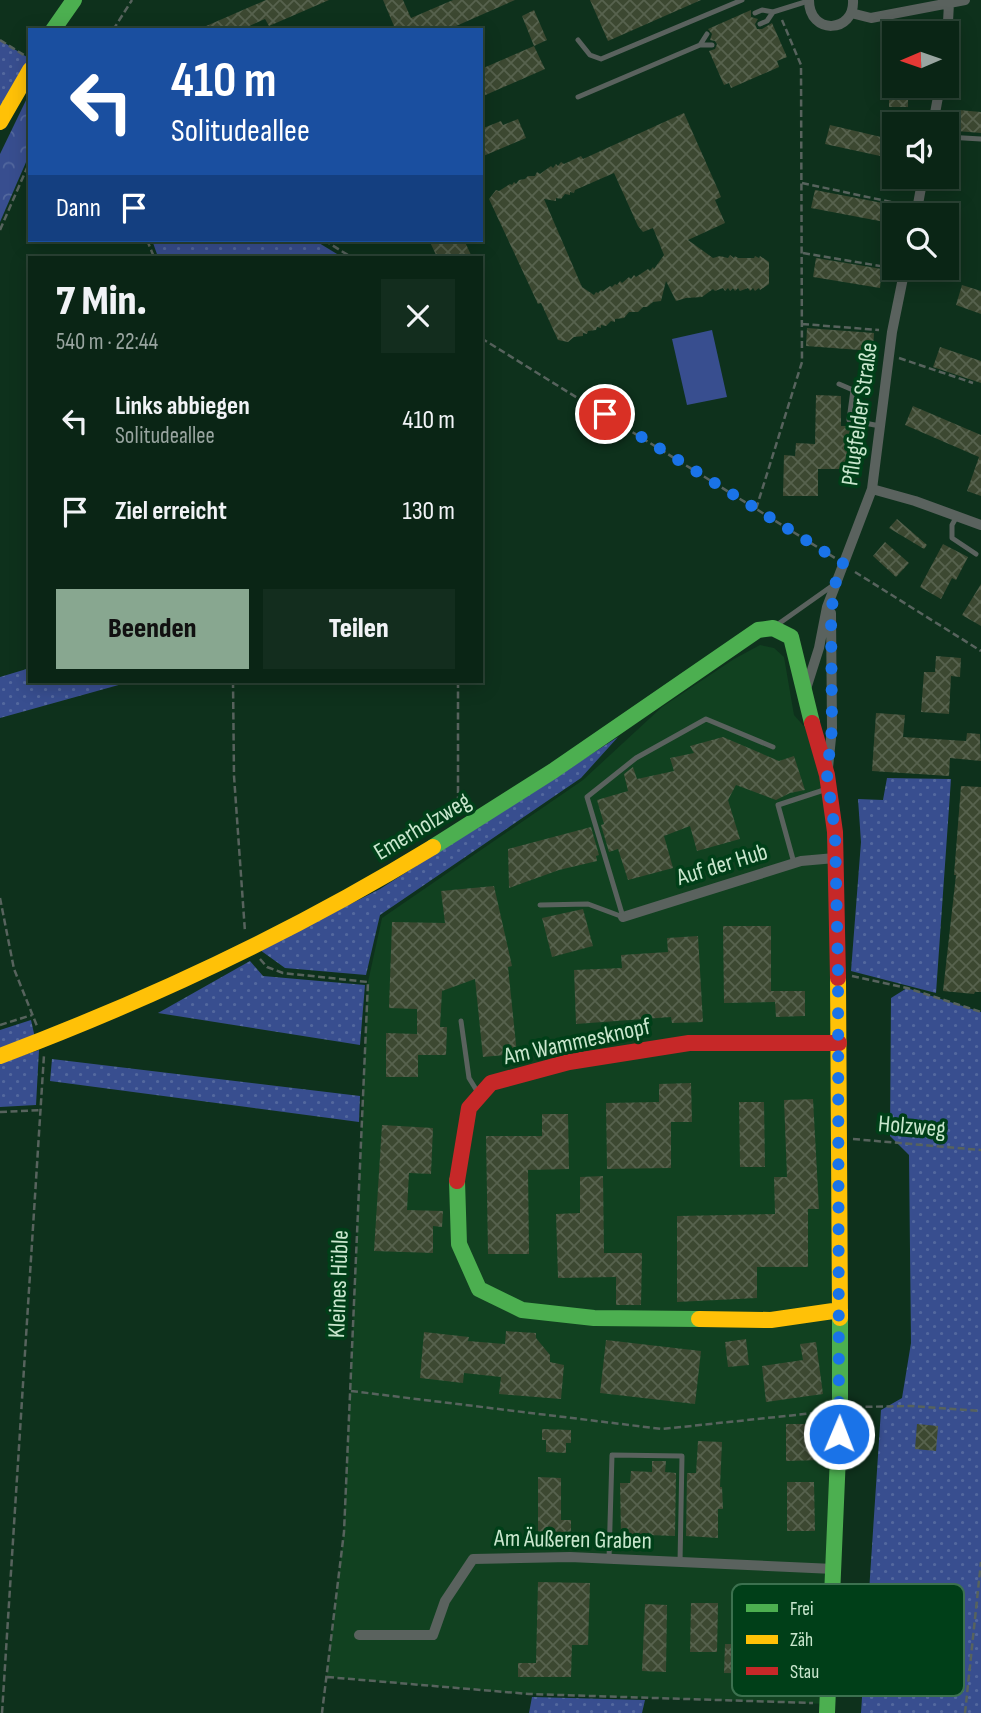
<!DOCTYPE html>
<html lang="de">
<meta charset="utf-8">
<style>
:root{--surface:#0a2515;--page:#132d1e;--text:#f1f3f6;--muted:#99a5a0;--line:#2a4234;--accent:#88a790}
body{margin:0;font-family:"Sofia Sans Condensed",sans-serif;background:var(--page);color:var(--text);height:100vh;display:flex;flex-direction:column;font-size:26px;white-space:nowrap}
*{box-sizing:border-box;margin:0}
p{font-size:23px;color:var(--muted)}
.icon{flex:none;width:38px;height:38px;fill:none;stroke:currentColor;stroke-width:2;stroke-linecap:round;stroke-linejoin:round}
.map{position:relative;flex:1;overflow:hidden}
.sheet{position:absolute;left:28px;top:256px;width:455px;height:427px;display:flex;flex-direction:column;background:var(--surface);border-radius:0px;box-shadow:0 4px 18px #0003,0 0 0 2px var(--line)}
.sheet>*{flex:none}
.hud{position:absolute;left:28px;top:28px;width:455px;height:214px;border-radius:0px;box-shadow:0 4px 18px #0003,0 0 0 2px var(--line);background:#1a4fa0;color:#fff;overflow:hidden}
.needle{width:46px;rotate:268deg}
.fabs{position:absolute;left:882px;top:21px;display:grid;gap:14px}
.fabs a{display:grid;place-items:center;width:77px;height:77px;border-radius:0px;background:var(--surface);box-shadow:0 4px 18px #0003,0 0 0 2px var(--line);font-size:35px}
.pin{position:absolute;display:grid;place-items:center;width:60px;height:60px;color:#fff;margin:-30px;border:4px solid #fff;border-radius:50%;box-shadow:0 2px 7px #0007}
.me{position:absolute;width:77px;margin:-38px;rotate:1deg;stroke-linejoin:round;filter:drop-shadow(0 0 5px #0008)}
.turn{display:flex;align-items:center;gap:24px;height:147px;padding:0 28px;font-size:32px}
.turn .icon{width:91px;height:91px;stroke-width:2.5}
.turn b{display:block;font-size:49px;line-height:60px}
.then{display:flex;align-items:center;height:66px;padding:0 28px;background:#0003;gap:14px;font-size:26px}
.round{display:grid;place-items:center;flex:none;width:74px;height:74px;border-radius:0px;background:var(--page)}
.overview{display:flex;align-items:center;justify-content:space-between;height:119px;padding:0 28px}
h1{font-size:42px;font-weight:800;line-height:52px}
.primary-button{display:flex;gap:14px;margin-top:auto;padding:14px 28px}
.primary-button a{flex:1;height:80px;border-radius:0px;background:var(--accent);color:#111;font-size:28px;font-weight:800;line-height:80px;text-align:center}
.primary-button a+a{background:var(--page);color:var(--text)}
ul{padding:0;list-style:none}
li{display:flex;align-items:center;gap:21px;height:91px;padding:0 28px}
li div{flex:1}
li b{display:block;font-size:26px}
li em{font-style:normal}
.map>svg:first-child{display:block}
.built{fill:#114120}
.grass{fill:url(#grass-dots)}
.forest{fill:url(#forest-crowns)}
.pitch{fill:#384e8f}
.building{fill:url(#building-cross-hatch);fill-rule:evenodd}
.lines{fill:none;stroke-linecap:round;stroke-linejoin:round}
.path{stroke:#57635d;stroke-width:2.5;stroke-dasharray:7 3.5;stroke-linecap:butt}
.lane{stroke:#5a625e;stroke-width:5}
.street{stroke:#5a625e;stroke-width:10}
.fast{stroke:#4caf50;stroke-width:16}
.slow{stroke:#ffc107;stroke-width:16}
.jam{stroke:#c62828;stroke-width:16}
.route{stroke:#1a73e8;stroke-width:12;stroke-dasharray:0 21.6}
.labels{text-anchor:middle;stroke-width:7;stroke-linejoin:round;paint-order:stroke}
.street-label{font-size:24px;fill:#c9e7ce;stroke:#003f18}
.key{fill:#003f18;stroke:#3c714f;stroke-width:2}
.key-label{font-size:19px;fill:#c9e7ce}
</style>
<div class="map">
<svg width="981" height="1713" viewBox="0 0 981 1713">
<defs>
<pattern id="grass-dots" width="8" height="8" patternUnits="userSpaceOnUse" patternTransform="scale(1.75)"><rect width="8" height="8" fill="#384e8f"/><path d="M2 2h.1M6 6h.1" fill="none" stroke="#53689e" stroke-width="1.8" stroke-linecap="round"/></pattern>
<pattern id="forest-crowns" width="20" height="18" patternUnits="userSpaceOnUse" patternTransform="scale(1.75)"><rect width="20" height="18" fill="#384e8f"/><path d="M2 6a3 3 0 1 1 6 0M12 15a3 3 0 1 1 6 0" fill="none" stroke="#53689e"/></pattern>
<pattern id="building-cross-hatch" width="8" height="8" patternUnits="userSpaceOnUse" patternTransform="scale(1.75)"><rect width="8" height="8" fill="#3c4831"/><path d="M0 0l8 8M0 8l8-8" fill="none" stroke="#57624e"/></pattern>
</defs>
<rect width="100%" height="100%" fill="#0e311c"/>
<path class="built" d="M 760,645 L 774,648 L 784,657 L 794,715 L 816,740 L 833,807 L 839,1279 L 828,1704 L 529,1694 L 327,1677 L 344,1532 L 368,982 L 382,918 L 583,780 L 662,707 L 734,659 Z"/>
<path class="grass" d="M 0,40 L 30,59 L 30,70 L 0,122 Z
M 152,240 L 314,240 L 342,257 L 158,257 Z
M 30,668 L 30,681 L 133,681 L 0,718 L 0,677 Z
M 618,737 L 581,778 L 380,915 L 366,975 L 285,968 L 260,950 L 380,889 Z
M 887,778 L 951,779 L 936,993 L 851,971 L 861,842 L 858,799 L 883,800 Z
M 250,961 L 263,976 L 365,985 L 360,1045 L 158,1013 Z
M 907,988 L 981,1012 L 981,1713 L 861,1713 L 881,1410 L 902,1398 L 911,1343 L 909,1155 L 890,1136 L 891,998 Z
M 31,1020 L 35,1038 L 0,1049 L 0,1030 Z
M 39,1050 L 36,1105 L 0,1107 L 0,1063 Z
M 52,1059 L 360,1096 L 359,1122 L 50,1081 Z
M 532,1697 L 645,1700 L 642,1713 L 529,1713 Z"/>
<path class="forest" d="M 30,92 L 30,153 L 0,222 L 0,154 Z"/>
<path class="pitch" d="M 712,330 L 727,397 L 687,405 L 672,339 Z"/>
<path class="building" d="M 266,0 L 329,0 L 269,26 L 265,19 L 240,30 L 197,30 Z
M 383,0 L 403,0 L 411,18 L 453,0 L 515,0 L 447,30 L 385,30 L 394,26 Z
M 590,0 L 701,0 L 608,41 Z
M 534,10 L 547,40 L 534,46 L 522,16 Z
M 751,10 L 751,17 L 758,19 L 755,24 L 757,29 L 762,29 L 772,23 L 787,57 L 777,61 L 779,67 L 731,88 L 729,83 L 724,85 L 709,51 L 715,49 L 717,44 L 715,41 L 710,40 L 712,34 L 708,29 Z
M 534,46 L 545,69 L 481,97 L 481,69 Z
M 889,86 L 908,86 L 908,107 L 889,107 Z
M 959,110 L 981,112 L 981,133 L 956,131 Z
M 684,113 L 719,192 L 721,197 L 715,200 L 725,223 L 688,240 L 713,258 L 720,256 L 728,258 L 730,255 L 734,258 L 735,256 L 738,258 L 754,258 L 755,256 L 759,258 L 760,256 L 769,262 L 769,284 L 760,290 L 759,288 L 755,291 L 753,288 L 750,291 L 748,288 L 740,291 L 738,288 L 735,291 L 733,288 L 730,291 L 728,288 L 725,291 L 723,288 L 715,291 L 713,289 L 702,297 L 686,298 L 676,301 L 666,281 L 661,301 L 653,302 L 647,307 L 643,307 L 638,312 L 629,312 L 624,318 L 615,319 L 615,322 L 611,321 L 606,326 L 601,325 L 601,328 L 597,327 L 596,330 L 588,331 L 587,334 L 583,333 L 583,336 L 574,337 L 568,342 L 558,340 L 541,303 L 538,304 L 489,199 L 496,190 L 499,191 L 510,184 L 512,185 L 514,182 L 516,184 L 519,180 L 525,179 L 528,176 L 535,176 L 537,172 L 540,174 L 551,166 L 553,168 L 556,164 L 558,166 L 561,162 L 564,164 L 581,156 L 583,159 ZM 614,173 L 638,226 L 643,232 L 653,228 L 664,255 L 654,269 L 653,267 L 650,271 L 648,269 L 636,277 L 634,275 L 631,279 L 629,277 L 622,283 L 620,281 L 617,285 L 615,284 L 612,287 L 610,286 L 603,291 L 601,290 L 598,293 L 596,292 L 594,295 L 582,287 L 544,199 L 556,201 L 556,198 L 561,199 L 565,194 L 570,195 L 570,192 L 574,193 L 575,190 Z
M 518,119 L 526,138 L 481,157 L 481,129 L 501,121 L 503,125 Z
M 830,125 L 894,140 L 894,159 L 825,144 Z
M 815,190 L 893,205 L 890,223 L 811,208 Z
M 429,240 L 464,240 L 472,257 L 437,257 Z
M 816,258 L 882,269 L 880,288 L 813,277 Z
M 962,285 L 981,291 L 981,314 L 956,305 Z
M 807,328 L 874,333 L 873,351 L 806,346 Z
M 940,347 L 981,361 L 981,383 L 933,367 Z
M 816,395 L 841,396 L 841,426 L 853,426 L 852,469 L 818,469 L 818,496 L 783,496 L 784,455 L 795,456 L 796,443 L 815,444 Z
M 913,406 L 981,435 L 981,496 L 967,491 L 979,457 L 905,425 Z
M 897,519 L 927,545 L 924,549 L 889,528 Z
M 885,542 L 909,563 L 896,577 L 873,556 Z
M 943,544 L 968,557 L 956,580 L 952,578 L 941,599 L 920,587 Z
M 981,584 L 981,626 L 962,615 Z
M 936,656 L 961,658 L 960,677 L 951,676 L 949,714 L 921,712 L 924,672 L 935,672 Z
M 876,713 L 905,715 L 903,737 L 966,741 L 967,733 L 980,734 L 981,761 L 950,758 L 949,776 L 872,771 Z
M 723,737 L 779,761 L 794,756 L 805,790 L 790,793 L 776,800 L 736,785 L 728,800 L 740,839 L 697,851 L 690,826 L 664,836 L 673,868 L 628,880 L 618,849 L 609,852 L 601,825 L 604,824 L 597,800 L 628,791 L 624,774 L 633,767 L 637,779 L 674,771 L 670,758 L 694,753 L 690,746 Z
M 961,786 L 981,787 L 981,992 L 975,992 L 974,994 L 943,991 L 956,875 L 954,875 Z
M 591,827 L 599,855 L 596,856 L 597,861 L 559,870 L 509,888 L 508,849 Z
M 494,886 L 512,966 L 508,967 L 517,1054 L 483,1057 L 475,979 L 442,991 L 440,1027 L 447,1027 L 446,1055 L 418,1055 L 418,1077 L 386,1077 L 386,1033 L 417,1034 L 417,1009 L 389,1008 L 392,922 L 445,923 L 441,891 Z
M 583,909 L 593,946 L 552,957 L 542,918 Z
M 723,926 L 771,926 L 771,991 L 805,991 L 805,1016 L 776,1017 L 775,1002 L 724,1003 Z
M 698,936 L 703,1022 L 672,1023 L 671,1017 L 576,1024 L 574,970 L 622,968 L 621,955 L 668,952 L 667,938 Z
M 691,1083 L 692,1122 L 671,1122 L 671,1168 L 607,1169 L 606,1103 L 659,1102 L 659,1084 Z
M 813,1099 L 819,1209 L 808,1209 L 808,1267 L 757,1267 L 757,1298 L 677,1302 L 677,1216 L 775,1214 L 774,1177 L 787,1177 L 784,1100 Z
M 739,1102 L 764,1102 L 765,1167 L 740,1167 Z
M 542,1114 L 568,1114 L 569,1169 L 528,1170 L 529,1254 L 488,1254 L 486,1136 L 542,1136 Z
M 382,1125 L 433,1128 L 431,1174 L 409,1173 L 407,1210 L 443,1211 L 442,1227 L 433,1226 L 433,1253 L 374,1251 Z
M 603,1176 L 604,1253 L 642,1253 L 641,1305 L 616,1305 L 616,1277 L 558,1278 L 556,1214 L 580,1213 L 580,1177 Z
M 506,1331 L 536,1333 L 536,1338 L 550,1355 L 550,1362 L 564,1365 L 561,1399 L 499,1394 L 501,1377 L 464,1373 L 463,1383 L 420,1378 L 424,1332 L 469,1337 L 468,1341 L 505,1344 Z
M 746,1339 L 749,1365 L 728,1367 L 725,1342 Z
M 606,1340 L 701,1351 L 695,1404 L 600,1393 Z
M 816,1342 L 823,1394 L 766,1402 L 762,1366 L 803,1360 L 800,1344 Z
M 786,1424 L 822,1424 L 822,1460 L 786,1461 Z
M 917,1424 L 938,1426 L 936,1451 L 915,1449 Z
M 542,1429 L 571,1430 L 571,1443 L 566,1443 L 566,1453 L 546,1452 L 546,1440 L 542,1440 Z
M 698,1441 L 722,1442 L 720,1487 L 722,1487 L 723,1509 L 718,1509 L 718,1538 L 686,1536 L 687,1473 L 696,1473 Z
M 652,1461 L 666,1461 L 665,1472 L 676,1473 L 675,1536 L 621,1534 L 620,1483 L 630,1483 L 631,1471 L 652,1472 Z
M 538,1477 L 561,1478 L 561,1520 L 571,1520 L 571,1532 L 538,1532 Z
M 787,1482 L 814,1482 L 815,1531 L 787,1531 Z
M 538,1582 L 590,1583 L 588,1645 L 572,1645 L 571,1677 L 518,1677 L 518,1663 L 536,1663 Z
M 773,1586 L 809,1586 L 810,1624 L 761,1625 L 761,1648 L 803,1647 L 804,1683 L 774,1683 L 774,1674 L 724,1673 L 725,1644 L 740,1644 L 741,1610 L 731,1610 L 732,1590 L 773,1591 Z
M 691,1603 L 718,1603 L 717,1652 L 690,1652 Z
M 645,1604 L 667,1605 L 666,1672 L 642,1671 Z"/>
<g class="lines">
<path class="path" d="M 907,23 L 909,33
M 113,30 L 132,0
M 0,40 L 27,57
M 915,86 L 915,91 L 927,93
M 802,183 L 905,205
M 0,230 L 30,161
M 147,240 L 154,257
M 324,240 L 351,257
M 803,253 L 892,268
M 802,324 L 879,330
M 481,338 L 835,558
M 899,358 L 973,383
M 756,509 L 802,362 L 801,65 L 782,20
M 855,572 L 981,651
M 233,681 L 234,776 L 245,932
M 458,681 L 458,802
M 0,898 L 14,969 L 37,1026
M 260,959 L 267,967 L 283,973 L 368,982 L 344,1532 L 322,1713
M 852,976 L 907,988 L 981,1012
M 0,1025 L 32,1015
M 0,1112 L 42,1110
M 853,1139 L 981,1150
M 351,1391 L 662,1429 L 824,1412
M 855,1407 L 911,1406 L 981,1411
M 327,1677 L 529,1694 L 813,1703
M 2,1713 L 44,1055
M 965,1713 L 981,1562"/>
<path class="lane" d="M 773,12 L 808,1
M 755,13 L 762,10 L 773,12 L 767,21 L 760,24
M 707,34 L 700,45 L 712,45
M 578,40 L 590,55 L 601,59 L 742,0
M 578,97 L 700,45
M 947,137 L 981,139
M 839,384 L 853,390 L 849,420 L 880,426
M 957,516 L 952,525 L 952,538 L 976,554
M 774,627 L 832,586
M 794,863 L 778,805 L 827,789
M 540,905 L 588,904 L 623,917 L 587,797 L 636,758 L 706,719 L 773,747
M 461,1021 L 469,1078 L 477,1091
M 609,1559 L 612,1455 L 682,1456 L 680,1563"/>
<path class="street" d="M 809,0 C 809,36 855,33 853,0
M 851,13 L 871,18 L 965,0
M 947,41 L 949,3
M 933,124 L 940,86
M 916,215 L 923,177
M 872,489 L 915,501 L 981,525
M 805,692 L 819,648 L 827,607 L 872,489 L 892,332 L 905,268
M 828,768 L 832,728 L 831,613
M 623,917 L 801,861 L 835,858
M 359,1635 L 433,1635 L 445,1601 L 473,1559 L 570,1557 L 834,1569"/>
<path class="fast" d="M 53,30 L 74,0
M 433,847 L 553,771 L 758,630 L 773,628 L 791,637 L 812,723
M 457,1181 L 459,1244 L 479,1289 L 522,1310 L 594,1318 L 699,1319
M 827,1713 L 840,1409 L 840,1318"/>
<path class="slow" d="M 0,122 L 30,70
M 838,978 L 840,1318
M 0,1056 C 151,999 296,931 433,847
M 699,1319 L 771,1320 L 840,1310"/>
<path class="jam" d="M 812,723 L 827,775 L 835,832 L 838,978
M 457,1181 L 469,1108 L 491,1083 L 569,1062 L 689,1043 L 839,1043"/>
</g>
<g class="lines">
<path class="route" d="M 605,414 L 844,564 L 835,584 L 831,614 L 832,728 L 827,775 L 835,832 L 838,972 L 839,1434"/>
</g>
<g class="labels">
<g class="street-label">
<text transform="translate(859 414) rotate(-82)" y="8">Pflugfelder Straße</text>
<text transform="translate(422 826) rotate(-31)" y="8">Emerholzweg</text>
<text transform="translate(722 864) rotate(-17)" y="8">Auf der Hub</text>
<text transform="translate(577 1041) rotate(-12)" y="8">Am Wammesknopf</text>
<text transform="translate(912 1126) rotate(5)" y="8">Holzweg</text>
<text transform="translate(338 1284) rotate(-88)" y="8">Kleines Hüble</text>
<text transform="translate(573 1539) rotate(1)" y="8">Am Äußeren Graben</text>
</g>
</g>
<rect x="732" y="1584" width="232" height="112" rx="10" class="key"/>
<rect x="746" y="1604" width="32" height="8" fill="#4caf50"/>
<rect x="746" y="1635" width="32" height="9" fill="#ffc107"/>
<rect x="746" y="1667" width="32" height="8" fill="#c62828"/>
<g class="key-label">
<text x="790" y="1615">Frei</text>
<text x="790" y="1646">Zäh</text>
<text x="790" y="1678">Stau</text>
</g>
</svg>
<div class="fabs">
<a><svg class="needle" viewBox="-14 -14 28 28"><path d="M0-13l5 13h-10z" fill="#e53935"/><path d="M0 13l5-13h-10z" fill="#99a5a0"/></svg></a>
<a><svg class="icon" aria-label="sound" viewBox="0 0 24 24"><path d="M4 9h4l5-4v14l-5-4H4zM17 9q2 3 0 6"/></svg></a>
<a><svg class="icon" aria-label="search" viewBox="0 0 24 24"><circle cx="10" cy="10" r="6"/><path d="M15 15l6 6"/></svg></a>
</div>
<div class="pin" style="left:605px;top:414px;background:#d93025"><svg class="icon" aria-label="arrive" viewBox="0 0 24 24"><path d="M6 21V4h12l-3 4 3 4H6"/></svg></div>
<svg class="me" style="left:839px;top:1434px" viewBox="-20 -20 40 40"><circle r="17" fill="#1a73e8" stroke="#fff" stroke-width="3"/><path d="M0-11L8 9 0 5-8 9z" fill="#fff"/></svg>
<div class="hud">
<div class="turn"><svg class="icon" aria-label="left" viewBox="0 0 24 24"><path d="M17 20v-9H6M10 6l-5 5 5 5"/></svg><div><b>410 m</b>Solitudeallee</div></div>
<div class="then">Dann<svg class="icon" aria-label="arrive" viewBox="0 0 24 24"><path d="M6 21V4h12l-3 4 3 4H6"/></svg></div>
</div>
<section class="sheet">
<div class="overview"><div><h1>7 Min.</h1><p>540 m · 22:44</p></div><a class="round"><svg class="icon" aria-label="close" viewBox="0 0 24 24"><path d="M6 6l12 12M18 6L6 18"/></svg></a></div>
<ul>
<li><svg class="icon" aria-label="left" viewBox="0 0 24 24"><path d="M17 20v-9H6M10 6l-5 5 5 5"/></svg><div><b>Links abbiegen</b><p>Solitudeallee</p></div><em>410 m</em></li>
<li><svg class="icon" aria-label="arrive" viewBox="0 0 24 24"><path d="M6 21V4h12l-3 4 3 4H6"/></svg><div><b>Ziel erreicht</b></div><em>130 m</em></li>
</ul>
<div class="primary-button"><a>Beenden</a><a>Teilen</a></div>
</section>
</div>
